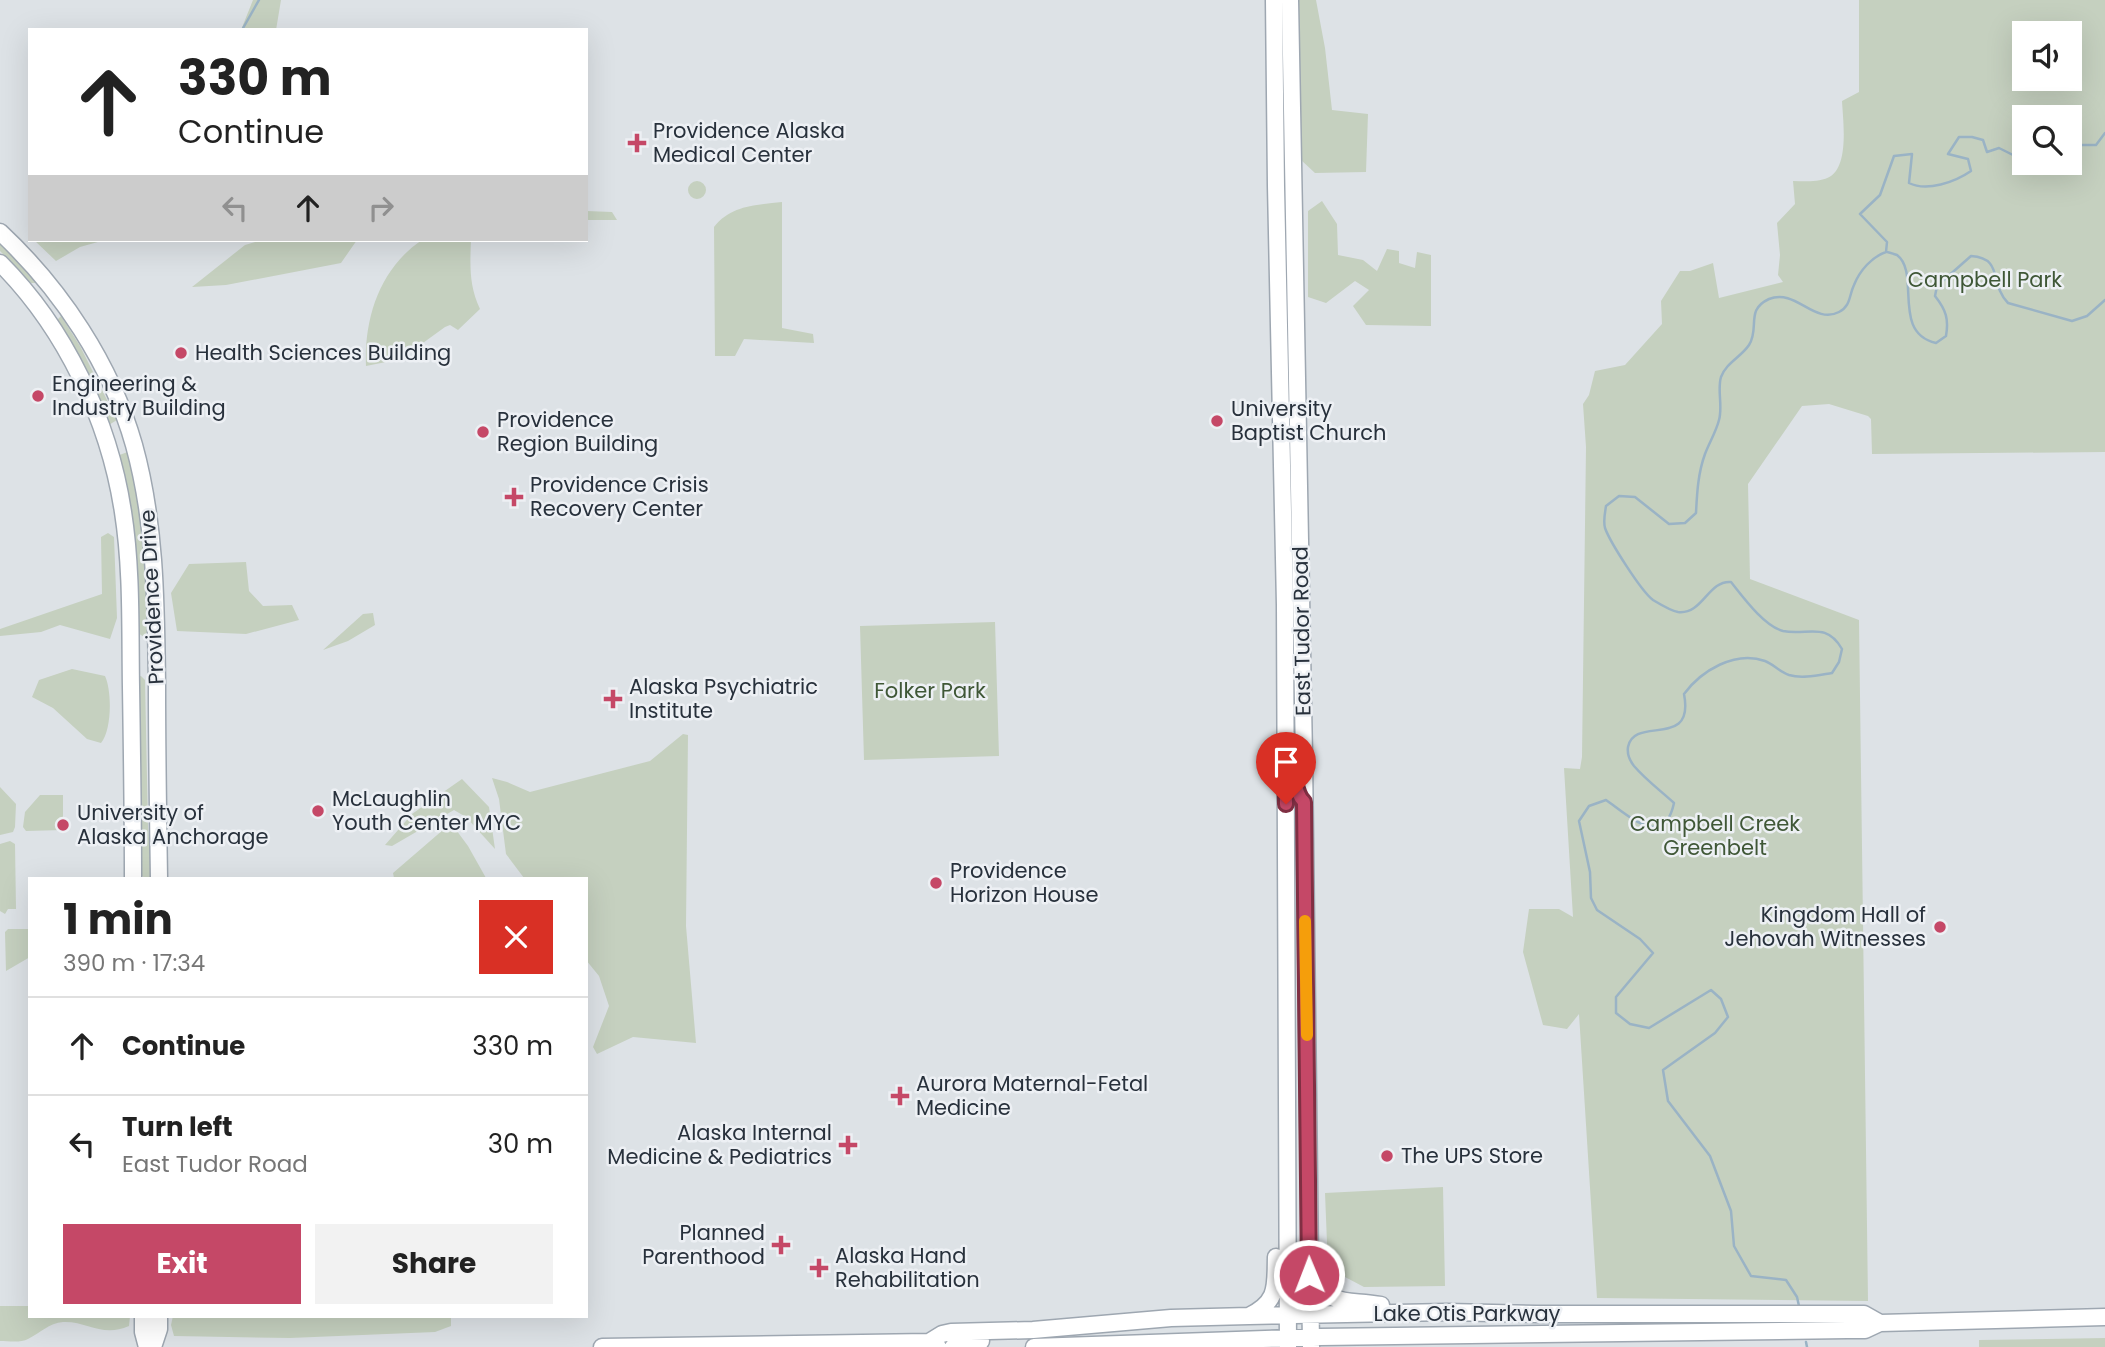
<!DOCTYPE html>
<meta charset="utf-8">
<style>
:root{--surface:#fff;--page:#f2f2f2;--text:#222;--muted:#767676;--line:#e0e0e0;--accent:#c54867}
body{margin:0;font-family:Poppins,sans-serif;background:var(--page);color:var(--text);height:100vh;display:flex;flex-direction:column;font-size:26px;white-space:nowrap}
*{box-sizing:border-box;margin:0}
p{font-size:23px;color:var(--muted)}
.icon{flex:none;width:38px;height:38px;fill:none;stroke:currentColor;stroke-width:2;stroke-linecap:round;stroke-linejoin:round}
.map{position:relative;flex:1;overflow:hidden}
.side{position:absolute;left:28px;top:877px;width:560px;height:441px;display:flex;flex-direction:column;background:var(--surface);border-radius:0px;box-shadow:0 7px 28px #0002}
.side>*{flex:none}
.banner{position:absolute;left:28px;top:28px;width:560px;height:214px;border-radius:0px;box-shadow:0 7px 28px #0002;background:#fff;color:var(--text);overflow:hidden}
.tools{position:absolute;left:2012px;top:21px;display:grid;gap:14px}
.tools a{display:grid;place-items:center;width:70px;height:70px;border-radius:0px;background:var(--surface);box-shadow:0 7px 28px #0002;font-size:35px}
.pin{position:absolute;display:grid;place-items:center;width:60px;height:60px;color:#fff;margin:-72px -30px;border-radius:50% 50% 50% 0;rotate:-45deg;box-shadow:0 0 7px #0007}
.pin .icon{rotate:45deg}
.me{position:absolute;width:77px;margin:-38px;rotate:359deg;stroke-linejoin:round;filter:drop-shadow(0 0 5px #0008)}
.turn{display:flex;align-items:center;gap:24px;height:147px;padding:0 35px;font-size:32px}
.turn .icon{width:91px;height:91px;stroke-width:2.5}
.turn b{display:block;font-size:49px;line-height:60px}
.lanes{display:flex;align-items:center;height:66px;padding:0 35px;background:#0003;justify-content:center;gap:35px;direction:ltr}
.lanes .off{opacity:.35}
.round{display:grid;place-items:center;flex:none;width:74px;height:74px;border-radius:0px;background:var(--page)}
.head{display:flex;align-items:center;justify-content:space-between;height:119px;padding:0 35px}
h1{font-size:42px;font-weight:700;line-height:52px}
.cta{display:flex;gap:14px;margin-top:auto;padding:14px 35px}
.cta a{flex:1;height:80px;border-radius:0px;background:var(--accent);color:#fff;font-size:28px;font-weight:700;line-height:80px;text-align:center}
.cta a+a{background:var(--page);color:var(--text)}
ul{padding:0;list-style:none}
li{display:flex;align-items:center;gap:21px;height:98px;padding:0 35px;border-top:2px solid var(--line)}
li div{flex:1}
li b{display:block;font-size:26px}
li em{font-style:normal}
.map>svg:first-child{display:block}
.green{fill:#c5d0bf;fill-rule:evenodd}
.lines{fill:none;stroke-linecap:round;stroke-linejoin:round}
.stream{stroke:#9ab3c5;stroke-width:2.5}
.major-casing{stroke:#9ea7b1;stroke-width:19}
.major{stroke:#fff;stroke-width:16}
.route-casing{stroke:#802f43;stroke-width:18}
.route{stroke:#c54867;stroke-width:12}
.slow{stroke:#f59e0b;stroke-width:12}
.poi-dot{fill:#c54867;stroke:#edf0f4;stroke-width:2.5}
.labels{text-anchor:middle;stroke-width:5;stroke-linejoin:round;paint-order:stroke}
.poi-label{font-size:21px;fill:#28313c;stroke:#edf0f4;text-anchor:start}
.park-label{font-size:21px;fill:#3f5736;stroke:#edf0f4}
.street-label{font-size:21px;fill:#28313c;stroke:#edf0f4}
</style>
<div class="map">
<svg width="2105" height="1347" viewBox="0 0 2105 1347">
<rect width="100%" height="100%" fill="#dde2e6"/>
<path class="green" d="M 253,0 L 281,0 L 276,30 L 241,30 Z
M 1297,0 L 1316,0 L 1325,48 L 1332,110 L 1368,114 L 1366,172 L 1315,173 L 1301,160 Z
M 1859,0 L 2105,0 L 2105,452 L 1872,454 L 1871,419 L 1868,416 L 1829,404 L 1802,406 L 1748,484 L 1750,579 L 1859,620 L 1868,1301 L 1597,1298 L 1579,1014 L 1567,1029 L 1543,1025 L 1523,952 L 1529,909 L 1559,909 L 1573,917 L 1564,768 L 1580,769 L 1582,757 L 1586,447 L 1583,404 L 1589,395 L 1595,371 L 1625,365 L 1662,324 L 1661,301 L 1680,271 L 1690,271 L 1713,263 L 1719,298 L 1783,282 L 1778,275 L 1780,255 L 1777,223 L 1795,204 L 1793,181 C 1805,181 1820,183 1831,176 C 1849,163 1843,120 1842,101 L 1859,92 ZM 2070,33 L 2070,79 L 2025,79 L 2025,33 ZM 2025,117 L 2070,117 L 2070,163 L 2025,163 Z
M688 190a9 9 0 1 1 18 0a9 9 0 1 1-18 0Z
M 1322,201 L 1337,224 L 1338,255 L 1363,260 L 1377,271 L 1387,249 L 1399,251 L 1399,263 L 1415,268 L 1417,252 L 1431,255 L 1431,326 L 1366,325 L 1353,306 L 1369,290 L 1355,281 L 1326,303 L 1308,297 L 1308,211 Z
M 782,202 L 782,328 L 813,334 L 814,343 L 744,339 L 735,356 L 715,356 L 714,227 C 731,205 756,205 782,202 Z
M 586,211 L 612,212 L 617,220 L 586,220 Z
M 0,237 L 37,280 L 35,283 L 31,283 L 0,251 Z
M 34,240 L 105,240 L 80,247 L 56,261 Z
M 262,240 L 357,240 L 341,263 L 226,285 L 192,287 L 245,245 Z
M 422,240 L 471,240 C 470,265 469,286 480,309 L 458,330 L 450,325 L 445,327 L 416,348 L 386,362 L 366,366 C 364,318 380,268 422,240 Z
M 61,316 L 80,346 L 117,420 L 107,426 L 55,322 Z
M 130,451 L 145,530 L 149,629 L 144,637 L 138,633 L 137,573 L 130,516 L 117,456 Z
M 108,533 L 114,537 L 117,618 L 110,639 L 60,625 L 41,632 L 0,636 L 0,629 L 102,594 L 101,537 Z
M 246,562 L 249,591 L 263,606 L 292,605 L 299,620 L 246,634 L 177,631 L 171,593 L 189,564 Z
M 373,613 L 375,625 L 348,641 L 323,650 L 363,614 Z
M 995,622 L 999,756 L 864,760 L 860,626 Z
M 72,669 L 105,676 C 112,691 112,730 101,743 L 87,739 L 53,708 L 32,697 L 39,680 Z
M 141,676 L 145,680 L 148,826 L 152,878 L 145,878 L 142,876 L 137,826 L 136,677 Z
M 683,734 L 688,735 L 686,926 L 696,1043 L 633,1037 L 597,1054 L 593,1047 L 609,1006 L 599,976 L 586,960 L 586,878 L 524,878 L 506,854 L 499,799 L 492,778 L 507,782 L 530,792 L 650,761 Z
M 462,779 L 489,807 L 495,849 L 466,817 L 454,810 L 392,846 L 385,845 L 412,814 Z
M 0,787 L 16,804 L 15,827 L 13,832 L 0,835 Z
M 40,795 L 63,795 L 63,830 L 26,831 L 23,827 L 25,812 Z
M 451,823 L 468,846 L 486,878 L 394,878 L 393,873 Z
M 10,841 L 15,844 L 16,909 L 8,909 L 5,914 L 0,911 L 0,844 Z
M 8,929 L 30,929 L 30,957 L 6,971 L 5,932 Z
M 1443,1187 L 1445,1286 L 1364,1287 L 1328,1268 L 1325,1193 Z
M 0,1306 L 30,1306 L 30,1316 L 130,1316 L 129,1326 C 102,1338 88,1321 63,1322 C 49,1323 40,1333 28,1339 C 21,1343 8,1341 0,1341 Z
M 173,1316 L 451,1316 L 451,1326 L 435,1332 L 290,1338 L 174,1336 L 171,1325 Z
M 2105,1338 L 2105,1347 L 1979,1347 L 1979,1340 Z"/>
<g class="lines">
<path class="stream" d="M 242,30 L 259,0
M 2070,145 L 2096,145 L 2105,133
M 1886,252 L 1887,242 L 1860,214 L 1880,195 L 1894,156 L 1912,154 L 1909,183 C 1927,192 1955,182 1971,171 L 1968,159 L 1948,154 L 1959,137 L 1972,137 L 1983,140 L 1987,152 L 1999,148 L 2013,155 L 2025,151
M 1887,252 C 1888,252 1897,255 1897,255 C 1921,273 1891,333 1936,343 L 1946,336 C 1949,319 1946,310 1935,296 L 1937,286 L 1971,256 C 2004,258 1989,284 2008,303 L 2072,321 L 2087,316 L 2105,300
M 1799,1306 L 1797,1297 L 1786,1280 L 1751,1276 L 1734,1246 L 1731,1211 L 1710,1156 L 1668,1101 L 1663,1070 L 1715,1033 L 1728,1017 L 1721,999 L 1711,990 L 1649,1028 L 1630,1024 L 1616,1013 L 1616,997 L 1653,953 L 1640,939 L 1597,910 L 1591,898 L 1590,872 L 1579,821 L 1589,806 L 1606,800 C 1629,816 1664,850 1674,803 C 1661,791 1646,780 1634,766 C 1630,761 1627,754 1628,747 C 1634,715 1695,750 1684,694 C 1701,671 1735,650 1765,661 C 1773,664 1780,672 1789,675 C 1802,679 1819,675 1832,673 L 1839,662 L 1842,649 C 1826,621 1807,636 1783,631 C 1764,626 1743,597 1731,582 C 1708,580 1703,615 1678,612 C 1671,611 1658,603 1653,600 C 1641,591 1610,542 1605,528 C 1603,521 1605,513 1606,506 L 1619,496 L 1635,497 L 1669,524 L 1685,523 L 1696,513 C 1697,493 1698,473 1705,454 C 1709,443 1716,432 1719,420 C 1723,406 1717,390 1721,377 C 1726,363 1741,357 1749,345 C 1760,328 1745,310 1769,299 C 1796,288 1814,325 1839,312 C 1851,306 1849,295 1854,285 C 1860,270 1872,257 1886,252
M 1806,1342 L 1807,1347"/>
<defs>
<path id="major" d="M 1274,0 L 1276,186 L 1285,605 L 1288,1347
M 1290,0 L 1304,757 L 1311,1347
M 0,232 C 61,289 111,364 134,445 C 156,524 156,606 157,687 C 157,751 158,815 159,878
M 0,263 C 65,328 109,420 123,512 C 132,569 130,629 131,687 C 132,751 133,815 133,878
M 1309,1275 C 1333,1308 1345,1299 1381,1305
M 143,1316 L 143,1332 L 147,1347
M 1249,1316 C 1279,1301 1275,1286 1276,1257
M 929,1342 L 942,1334 L 951,1332 L 1033,1330 L 1171,1318 L 1249,1316 L 1447,1312 L 1536,1314 L 1864,1314 L 1880,1323
M 153,1347 L 159,1329 L 159,1316
M 602,1347 L 929,1342 L 938,1347
M 953,1347 L 966,1342 L 981,1341
M 1034,1347 L 1320,1337 L 1847,1330 L 1865,1330 L 1880,1323 L 2105,1317"/>
</defs>
<use href="#major" class="major-casing"/>
<use href="#major" class="major"/>
</g>
<g class="lines">
<defs>
<path id="route" d="M 1286,804 L 1285,758 C 1299,772 1292,791 1304,802 L 1309,1275"/>
</defs>
<use href="#route" class="route-casing"/>
<use href="#route" class="route"/>
<path class="slow" d="M 1305,921 L 1307,1035"/>
</g>
<g class="poi-dot">
<path d="M633.5 132.5h7v7h7v7h-7v7h-7v-7h-7v-7h7z"/>
<circle cx="181" cy="353" r="7"/>
<circle cx="38" cy="396" r="7"/>
<circle cx="1217" cy="421" r="7"/>
<circle cx="483" cy="432" r="7"/>
<path d="M510.5 486.5h7v7h7v7h-7v7h-7v-7h-7v-7h7z"/>
<path d="M609.5 688.5h7v7h7v7h-7v7h-7v-7h-7v-7h7z"/>
<circle cx="318" cy="811" r="7"/>
<circle cx="63" cy="825" r="7"/>
<circle cx="936" cy="883" r="7"/>
<circle cx="1940" cy="927" r="7"/>
<path d="M896.5 1085.5h7v7h7v7h-7v7h-7v-7h-7v-7h7z"/>
<path d="M844.5 1134.5h7v7h7v7h-7v7h-7v-7h-7v-7h7z"/>
<circle cx="1387" cy="1156" r="7"/>
<path d="M777.5 1234.5h7v7h7v7h-7v7h-7v-7h-7v-7h7z"/>
<path d="M815.5 1257.5h7v7h7v7h-7v7h-7v-7h-7v-7h7z"/>
</g>
<g class="labels">
<g class="poi-label">
<text x="653" y="138">Providence Alaska<tspan x="653" dy="24">Medical Center</tspan></text>
<text x="195" y="360">Health Sciences Building</text>
<text x="52" y="391">Engineering &amp;<tspan x="52" dy="24">Industry Building</tspan></text>
<text x="1231" y="416">University<tspan x="1231" dy="24">Baptist Church</tspan></text>
<text x="497" y="427">Providence<tspan x="497" dy="24">Region Building</tspan></text>
<text x="530" y="492">Providence Crisis<tspan x="530" dy="24">Recovery Center</tspan></text>
<text x="629" y="694">Alaska Psychiatric<tspan x="629" dy="24">Institute</tspan></text>
<text x="332" y="806">McLaughlin<tspan x="332" dy="24">Youth Center MYC</tspan></text>
<text x="77" y="820">University of<tspan x="77" dy="24">Alaska Anchorage</tspan></text>
<text x="950" y="878">Providence<tspan x="950" dy="24">Horizon House</tspan></text>
<text x="1926" y="922" text-anchor="end">Kingdom Hall of<tspan x="1926" dy="24">Jehovah Witnesses</tspan></text>
<text x="916" y="1091">Aurora Maternal-Fetal<tspan x="916" dy="24">Medicine</tspan></text>
<text x="832" y="1140" text-anchor="end">Alaska Internal<tspan x="832" dy="24">Medicine &amp; Pediatrics</tspan></text>
<text x="1401" y="1163">The UPS Store</text>
<text x="765" y="1240" text-anchor="end">Planned<tspan x="765" dy="24">Parenthood</tspan></text>
<text x="835" y="1263">Alaska Hand<tspan x="835" dy="24">Rehabilitation</tspan></text>
</g>
<g class="park-label">
<text x="1985" y="287">Campbell Park</text>
<text x="930" y="698">Folker Park</text>
<text x="1715" y="831">Campbell Creek<tspan x="1715" dy="24">Greenbelt</tspan></text>
</g>
<g class="street-label">
<text transform="translate(152 597) rotate(-93)" y="7">Providence Drive</text>
<text transform="translate(1302 631) rotate(-91)" y="7">East Tudor Road</text>
<text x="1467" y="1321">Lake Otis Parkway</text>
</g>
</g>
</svg>
<div class="tools">
<a><svg class="icon" aria-label="sound" viewBox="0 0 24 24"><path d="M4 9h4l5-4v14l-5-4H4zM17 9q2 3 0 6"/></svg></a>
<a><svg class="icon" aria-label="search" viewBox="0 0 24 24"><circle cx="10" cy="10" r="6"/><path d="M15 15l6 6"/></svg></a>
</div>
<div class="pin" style="left:1286px;top:804px;background:#d93025"><svg class="icon" aria-label="arrive" viewBox="0 0 24 24"><path d="M6 21V4h12l-3 4 3 4H6"/></svg></div>
<svg class="me" style="left:1309px;top:1275px" viewBox="-20 -20 40 40"><circle r="17" fill="#c54867" stroke="#fff" stroke-width="3"/><path d="M0-11L8 9 0 5-8 9z" fill="#fff"/></svg>
<div class="banner">
<div class="turn"><svg class="icon" aria-label="ahead" viewBox="0 0 24 24"><path d="M12 20V5M6 11l6-6 6 6"/></svg><div><b>330 m</b>Continue</div></div>
<div class="lanes"><svg class="icon off" aria-label="left" viewBox="0 0 24 24"><path d="M17 20v-9H6M10 6l-5 5 5 5"/></svg><svg class="icon" aria-label="ahead" viewBox="0 0 24 24"><path d="M12 20V5M6 11l6-6 6 6"/></svg><svg class="icon off" aria-label="right" viewBox="0 0 24 24"><path d="M7 20v-9h11M14 6l5 5-5 5"/></svg></div>
</div>
<section class="side">
<div class="head"><div><h1>1 min</h1><p>390 m · 17:34</p></div><a class="round" style="background:#d93025;color:#fff"><svg class="icon" aria-label="close" viewBox="0 0 24 24"><path d="M6 6l12 12M18 6L6 18"/></svg></a></div>
<ul>
<li><svg class="icon" aria-label="ahead" viewBox="0 0 24 24"><path d="M12 20V5M6 11l6-6 6 6"/></svg><div><b>Continue</b></div><em>330 m</em></li>
<li><svg class="icon" aria-label="left" viewBox="0 0 24 24"><path d="M17 20v-9H6M10 6l-5 5 5 5"/></svg><div><b>Turn left</b><p>East Tudor Road</p></div><em>30 m</em></li>
</ul>
<div class="cta"><a>Exit</a><a>Share</a></div>
</section>
</div>
